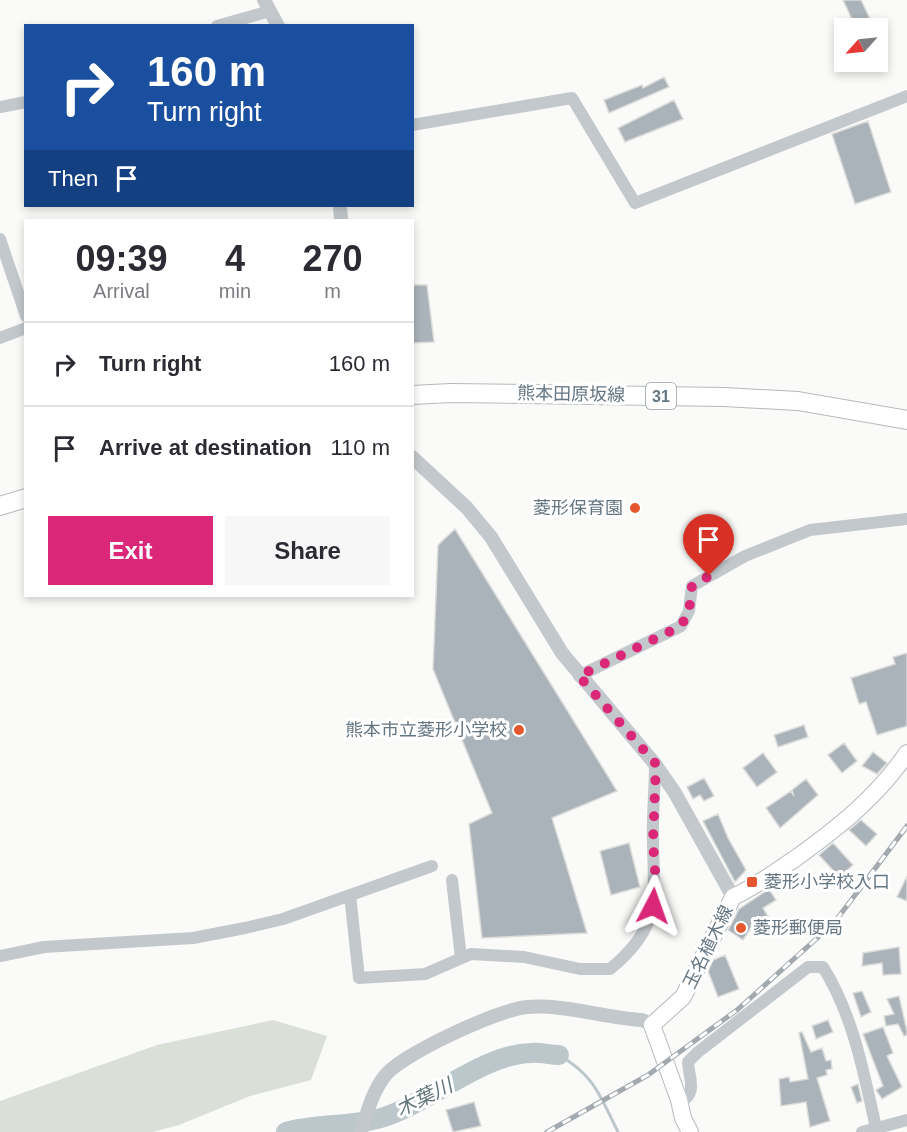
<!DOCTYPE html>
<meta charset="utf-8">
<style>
:root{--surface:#fff;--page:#f7f7f7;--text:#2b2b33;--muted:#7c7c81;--line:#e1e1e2;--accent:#db2777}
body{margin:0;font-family:Helvetica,"Noto Sans JP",sans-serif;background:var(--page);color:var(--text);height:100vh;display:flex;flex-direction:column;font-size:22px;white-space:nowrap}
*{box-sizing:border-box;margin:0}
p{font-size:20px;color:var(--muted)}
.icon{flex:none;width:33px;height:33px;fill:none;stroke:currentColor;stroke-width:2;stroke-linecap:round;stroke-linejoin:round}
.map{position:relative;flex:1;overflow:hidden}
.drawer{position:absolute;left:24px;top:219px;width:390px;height:378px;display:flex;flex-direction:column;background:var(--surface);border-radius:0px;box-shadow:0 3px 9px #0003}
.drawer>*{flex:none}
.hud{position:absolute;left:24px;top:24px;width:390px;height:183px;border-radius:0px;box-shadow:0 3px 9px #0003;background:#1a4fa0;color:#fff;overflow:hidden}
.needle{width:39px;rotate:243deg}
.controls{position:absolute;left:834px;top:18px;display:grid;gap:12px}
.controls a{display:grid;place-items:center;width:54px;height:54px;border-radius:0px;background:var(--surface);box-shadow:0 3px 9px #0003;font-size:30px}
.pin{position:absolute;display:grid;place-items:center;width:51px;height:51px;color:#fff;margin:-62px -26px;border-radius:50% 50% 50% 0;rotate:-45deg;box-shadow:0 0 6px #0007}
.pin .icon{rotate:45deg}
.me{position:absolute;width:66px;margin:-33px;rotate:4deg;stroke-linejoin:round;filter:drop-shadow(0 0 4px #0008)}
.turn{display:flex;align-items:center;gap:21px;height:126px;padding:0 24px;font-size:27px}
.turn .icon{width:78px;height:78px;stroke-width:2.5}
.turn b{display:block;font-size:42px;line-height:51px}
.then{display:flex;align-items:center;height:57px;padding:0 24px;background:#0003;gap:12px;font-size:22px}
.eta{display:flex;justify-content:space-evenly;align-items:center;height:102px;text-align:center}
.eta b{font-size:36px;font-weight:800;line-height:42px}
.button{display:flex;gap:12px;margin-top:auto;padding:12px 24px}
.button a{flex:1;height:69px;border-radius:0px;background:var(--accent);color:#fff;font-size:24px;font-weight:800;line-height:69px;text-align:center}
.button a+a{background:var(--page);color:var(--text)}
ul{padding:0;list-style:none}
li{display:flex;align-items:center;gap:18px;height:84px;padding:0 24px;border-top:2px solid var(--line)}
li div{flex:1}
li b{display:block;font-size:22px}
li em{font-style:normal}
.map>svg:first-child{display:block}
.green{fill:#dadfd7}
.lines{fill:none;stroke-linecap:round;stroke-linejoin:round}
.stream{stroke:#bbc7cb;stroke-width:3}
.river{stroke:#bbc7cb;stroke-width:20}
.building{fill:#aab3b9;stroke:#dcdcda;stroke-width:1.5}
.secondary-casing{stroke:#b3babf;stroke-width:18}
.primary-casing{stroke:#b5babe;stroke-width:20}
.minor{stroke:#c3c8cc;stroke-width:12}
.tertiary{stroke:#c3c8cc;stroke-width:14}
.secondary{stroke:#fff;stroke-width:16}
.primary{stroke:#fff;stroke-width:18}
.rail-casing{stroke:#a2aab0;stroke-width:5}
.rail{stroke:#fff;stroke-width:3;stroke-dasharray:9;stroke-linecap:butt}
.route{stroke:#db2777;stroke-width:10;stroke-dasharray:0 18}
.poi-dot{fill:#e4572e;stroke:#fff;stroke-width:2}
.labels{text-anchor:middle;stroke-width:6;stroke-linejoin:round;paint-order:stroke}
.shield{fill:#fff;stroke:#939fa8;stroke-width:1.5}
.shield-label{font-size:16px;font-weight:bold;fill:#657683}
.street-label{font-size:18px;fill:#657683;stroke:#fff}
.poi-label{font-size:18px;fill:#657683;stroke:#fff;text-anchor:end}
.water-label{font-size:20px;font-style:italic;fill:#60757c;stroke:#fff}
</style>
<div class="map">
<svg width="907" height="1132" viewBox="0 0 907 1132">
<rect width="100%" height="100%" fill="#fafaf8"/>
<path class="green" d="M 273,1020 L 327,1036 L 311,1080 L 250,1096 L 179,1125 L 153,1132 L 0,1132 L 0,1101 L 157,1045 Z"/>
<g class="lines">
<path class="stream" d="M 559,1055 C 595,1076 600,1096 618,1132"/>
<path class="river" d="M 286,1132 C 317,1123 350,1127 381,1118 C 428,1104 482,1054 531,1053 C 540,1052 550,1055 559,1055"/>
</g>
<path class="building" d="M 843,0 L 861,0 L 871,21 L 856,28 Z
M 664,77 L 669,87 L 609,113 L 604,100 L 642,85 L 643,88 Z
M 674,100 L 683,119 L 625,142 L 618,128 Z
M 868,121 L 891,192 L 855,204 L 832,134 Z
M 412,285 L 427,285 L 434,342 L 412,343 Z
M 455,529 L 617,791 L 552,818 L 587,933 L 482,938 L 469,824 L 492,813 L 433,669 L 438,545 Z
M 907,653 L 907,726 L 877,735 L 866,702 L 859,704 L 851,678 L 895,664 L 893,657 Z
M 804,725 L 808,737 L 778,747 L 774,735 Z
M 844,743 L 857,761 L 842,773 L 828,755 Z
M 873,752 L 887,763 L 877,774 L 862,766 Z
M 763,753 L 777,772 L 757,787 L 743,768 Z
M 704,778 L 714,796 L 704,801 L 700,795 L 693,799 L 687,787 Z
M 806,779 L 818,795 L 780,828 L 766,808 L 791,791 L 794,796 L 792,790 Z
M 718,814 L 728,838 L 746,870 L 735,882 L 703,821 Z
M 861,820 L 877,834 L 866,846 L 849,830 Z
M 629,843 L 640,887 L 611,895 L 600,851 Z
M 833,843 L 853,865 L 839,877 L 819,855 Z
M 907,876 L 907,901 L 897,897 Z
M 769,889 L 776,900 L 763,908 L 774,927 L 762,934 L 755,922 L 743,940 L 728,930 L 739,909 Z
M 899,947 L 901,974 L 883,975 L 882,963 L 862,966 L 863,953 Z
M 725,955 L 739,989 L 718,997 L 708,971 L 713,960 Z
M 862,991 L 871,1012 L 861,1017 L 853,993 Z
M 899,996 L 907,1031 L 907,1035 L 904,1036 L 898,1024 L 886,1026 L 884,1016 L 894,1014 L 887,999 Z
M 828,1020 L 833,1032 L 816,1039 L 812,1026 Z
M 883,1027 L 893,1053 L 887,1056 L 902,1087 L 882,1099 L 876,1090 L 883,1086 L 863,1034 Z
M 802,1032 L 811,1052 L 822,1048 L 826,1061 L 831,1060 L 832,1069 L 826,1070 L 827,1075 L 817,1078 L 830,1121 L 810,1127 L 806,1102 L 781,1106 L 779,1079 L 789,1077 L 790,1082 L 808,1079 L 799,1033 Z
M 858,1084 L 862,1101 L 857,1103 L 851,1087 Z
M 474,1102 L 481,1126 L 453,1132 L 446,1110 Z"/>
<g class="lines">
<defs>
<path id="secondary" d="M 690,1132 L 683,1118 L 679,1100 L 652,1025 L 683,997 L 733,897 C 755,887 775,872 796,858 C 839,827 877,797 907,753"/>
<path id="primary" d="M 412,395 L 451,393 L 724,397 L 798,401 L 907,420
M 0,506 L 26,498"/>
</defs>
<use href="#secondary" class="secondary-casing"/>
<use href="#primary" class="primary-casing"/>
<path class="minor" d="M 217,26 L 270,11
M 0,107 L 26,102
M 412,125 L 572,98 L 635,203 L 907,96
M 0,239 L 26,316
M 0,338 L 26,328
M 579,676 L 681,626 L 689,611 L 692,586 L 745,556 L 810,530 L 907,519
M 452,880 L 461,958
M 350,895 L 359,978 L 425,974 L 471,954 L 524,957 L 580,969 L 610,969 C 661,927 654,902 653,842 C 652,816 655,790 655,764
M 0,956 L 44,947 L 193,938 L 245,928 L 283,919 L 432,866
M 680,1102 C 698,1094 689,1078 688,1062 L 698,1052 L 808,967 L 823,967 C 853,1015 864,1073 876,1128
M 862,1132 L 907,1120"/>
<path class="tertiary" d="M 264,0 L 278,26
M 340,206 L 341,220
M 412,457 L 467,508 L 491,537 L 562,653 L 655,764 L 675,793 L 733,897
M 361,1132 C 367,1113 372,1093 384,1077 C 399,1055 500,1009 527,1007 C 565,1004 604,1018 642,1020 L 652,1025"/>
<use href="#secondary" class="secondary"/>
<use href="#primary" class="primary"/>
<defs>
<path id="rail" d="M 547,1132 L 648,1075 L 737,1010 L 834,923 L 907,826"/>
</defs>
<use href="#rail" class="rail-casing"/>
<use href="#rail" class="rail"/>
</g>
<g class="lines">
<path class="route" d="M 653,906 L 656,884 L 653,842 L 656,764 L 579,676 L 681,626 L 689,611 L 692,586 L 709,576"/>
</g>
<g class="poi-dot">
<circle cx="635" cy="508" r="6"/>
<circle cx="519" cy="730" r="6"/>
<rect x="746" y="876" width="12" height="12" rx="3"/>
<circle cx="741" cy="928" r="6"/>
</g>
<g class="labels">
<rect class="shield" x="646" y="383" width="30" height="26" rx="4.5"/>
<g class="shield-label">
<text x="661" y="402">31</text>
</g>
<g class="street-label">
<text transform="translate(571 394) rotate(1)" y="6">熊本田原坂線</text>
<text transform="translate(708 947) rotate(-64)" y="6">玉名植木線</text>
</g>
<g class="poi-label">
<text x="623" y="514">菱形保育園</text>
<text x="507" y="736">熊本市立菱形小学校</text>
<text x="764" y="888" text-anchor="start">菱形小学校入口</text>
<text x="753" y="934" text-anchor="start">菱形郵便局</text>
</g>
<g class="water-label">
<text transform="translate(424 1097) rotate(-26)" y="7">木葉川</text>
</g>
</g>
</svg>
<div class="controls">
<a><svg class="needle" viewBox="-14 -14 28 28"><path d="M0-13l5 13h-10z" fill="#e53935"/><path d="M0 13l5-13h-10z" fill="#7c7c81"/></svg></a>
</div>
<div class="pin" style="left:709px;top:576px;background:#d93025"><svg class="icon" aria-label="arrive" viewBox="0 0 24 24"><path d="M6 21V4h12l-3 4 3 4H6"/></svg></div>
<svg class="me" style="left:653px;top:906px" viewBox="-20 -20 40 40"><path d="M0-17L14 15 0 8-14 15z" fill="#db2777" stroke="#fff" stroke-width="4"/></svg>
<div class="hud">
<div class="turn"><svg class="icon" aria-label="right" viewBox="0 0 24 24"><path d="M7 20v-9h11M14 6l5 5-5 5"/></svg><div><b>160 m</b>Turn right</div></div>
<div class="then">Then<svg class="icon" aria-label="arrive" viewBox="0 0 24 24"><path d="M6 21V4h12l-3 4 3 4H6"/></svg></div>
</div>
<section class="drawer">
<div class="eta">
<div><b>09:39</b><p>Arrival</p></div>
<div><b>4</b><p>min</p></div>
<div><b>270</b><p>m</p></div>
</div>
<ul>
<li><svg class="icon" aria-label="right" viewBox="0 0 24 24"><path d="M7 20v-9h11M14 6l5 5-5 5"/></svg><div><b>Turn right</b></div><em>160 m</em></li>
<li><svg class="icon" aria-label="arrive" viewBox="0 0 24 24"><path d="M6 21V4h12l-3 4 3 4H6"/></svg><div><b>Arrive at destination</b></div><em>110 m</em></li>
</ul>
<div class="button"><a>Exit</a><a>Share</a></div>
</section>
</div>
